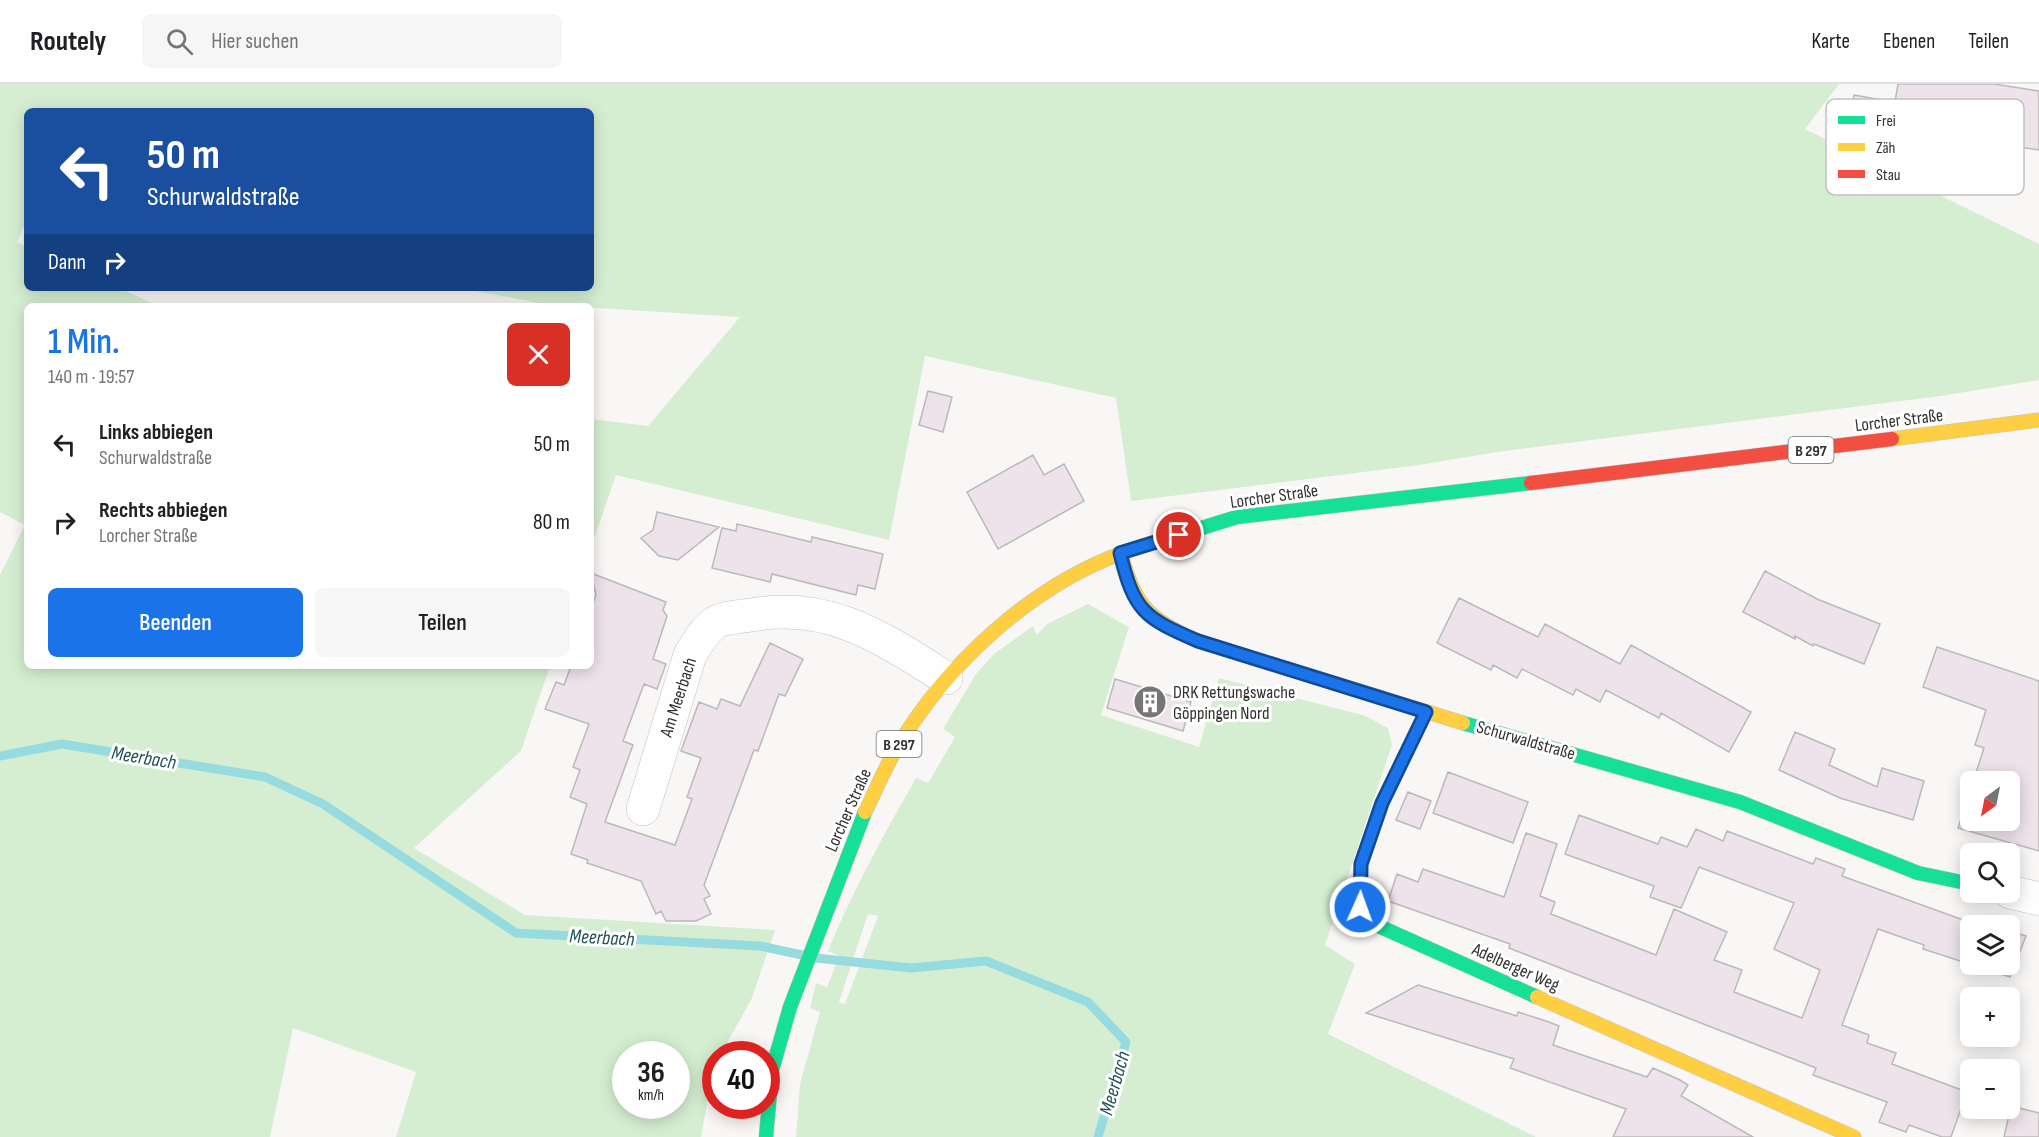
<!DOCTYPE html>
<html lang="de">
<meta charset="utf-8">
<style>
:root{--surface:#fff;--page:#f6f6f6;--text:#202124;--muted:#757577;--line:#e0e0e0;--accent:#1a73e8}
body{margin:0;font-family:"Sofia Sans Condensed",sans-serif;background:var(--page);color:var(--text);height:100vh;display:flex;flex-direction:column;font-size:22px;white-space:nowrap}
*{box-sizing:border-box;margin:0}
p{font-size:20px;color:var(--muted)}
.icon{flex:none;width:33px;height:33px;fill:none;stroke:currentColor;stroke-width:2;stroke-linecap:round;stroke-linejoin:round}
.map{position:relative;flex:1;overflow:hidden}
.side{position:absolute;left:24px;top:219px;width:570px;height:366px;display:flex;flex-direction:column;background:var(--surface);border-radius:9px;box-shadow:0 3px 15px #0003}
.side>*{flex:none}
.top-card{position:absolute;left:24px;top:24px;width:570px;height:183px;border-radius:9px;box-shadow:0 3px 15px #0003;background:#1a4fa0;color:#fff;overflow:hidden}
.needle{width:39px;rotate:212deg}
.buttons{position:absolute;left:1960px;top:687px;display:grid;gap:12px}
.buttons a{display:grid;place-items:center;width:60px;height:60px;border-radius:9px;background:var(--surface);box-shadow:0 3px 15px #0003;font-size:30px}
.speed{position:absolute;left:612px;top:957px;display:flex;gap:12px;font-size:30px;font-weight:700;text-align:center}
.speed>*{display:grid;place-content:center;width:78px;height:78px;border-radius:50%;background:var(--surface);box-shadow:0 3px 15px #0003;line-height:1}
.speed small{font-size:15px;font-weight:400}
.speed .limit{border:9px solid #d22;background:#fff;color:#111}
.pin{position:absolute;display:grid;place-items:center;width:51px;height:51px;color:#fff;margin:-26px;border:3px solid #fff;border-radius:50%;box-shadow:0 2px 6px #0007}
.me{position:absolute;width:66px;margin:-33px;rotate:2deg;stroke-linejoin:round;filter:drop-shadow(0 0 4px #0008)}
.turn{display:flex;align-items:center;gap:21px;height:126px;padding:0 24px;font-size:27px}
.turn .icon{width:78px;height:78px;stroke-width:2.5}
.turn b{display:block;font-size:42px;line-height:51px}
.then{display:flex;align-items:center;height:57px;padding:0 24px;background:#0003;gap:12px;font-size:22px}
.round{display:grid;place-items:center;flex:none;width:63px;height:63px;border-radius:9px;background:var(--page)}
.head{display:flex;align-items:center;justify-content:space-between;height:102px;padding:0 24px}
h1{font-size:36px;font-weight:600;line-height:45px;color:var(--accent)}
.action{display:flex;gap:12px;margin-top:auto;padding:12px 24px}
.action a{flex:1;height:69px;border-radius:9px;background:var(--accent);color:#fff;font-size:24px;font-weight:600;line-height:69px;text-align:center}
.action a+a{background:var(--page);color:var(--text)}
ul{padding:0;list-style:none}
li{display:flex;align-items:center;gap:18px;height:78px;padding:0 24px}
li div{flex:1}
li b{display:block;font-size:22px}
li em{font-style:normal}
header{display:flex;align-items:center;gap:36px;box-sizing:border-box;height:84px;padding:0 30px;background:var(--surface);border-bottom:2px solid var(--line)}
header strong{font-size:28px}
nav{display:flex;gap:33px;margin-inline-start:auto;font-size:21px}
.search{width:420px;height:54px;background:var(--page);display:flex;align-items:center;gap:15px;box-sizing:border-box;padding:0 21px;border-radius:9px;color:var(--muted);font-size:22px}
.map>svg:first-child{display:block}
.green{fill:#d5eed1;fill-rule:evenodd}
.lines{fill:none;stroke-linecap:round;stroke-linejoin:round}
.stream{stroke:#95dbdf;stroke-width:9}
.building{fill:#eee2eb;stroke:#bbb9b9;stroke-width:1.5}
.street-casing{stroke:#c3c1c0;stroke-width:34}
.fast-casing{stroke:#c3c1c0;stroke-width:15}
.slow-casing{stroke:#c3c1c0;stroke-width:15}
.jam-casing{stroke:#c3c1c0;stroke-width:15}
.street{stroke:#fefefe;stroke-width:33}
.fast{stroke:#16e098;stroke-width:14}
.slow{stroke:#ffcf43;stroke-width:14}
.jam{stroke:#f24e42;stroke-width:14}
.route-casing{stroke:#114b97;stroke-width:15}
.route{stroke:#1a73e8;stroke-width:10}
.labels{text-anchor:middle;stroke-width:6;stroke-linejoin:round;paint-order:stroke}
.shield{fill:#fff;stroke:#706f6e;stroke-width:1.5}
.shield-label{font-size:16px;font-weight:bold;fill:#333130}
.street-label{font-size:18px;fill:#333130;stroke:#fff}
.poi-label{font-size:18px;fill:#333130;stroke:#fff;text-anchor:start}
.water-label{font-size:20px;font-style:italic;fill:#225053;stroke:#fff}
.key{fill:#fff;stroke:#c2c1c1;stroke-width:1.5}
.key-label{font-size:16px;fill:#333130}
</style>
<header>
<strong>Routely</strong>
<div class="search"><svg class="icon" aria-label="search" viewBox="0 0 24 24"><circle cx="10" cy="10" r="6"/><path d="M15 15l6 6"/></svg>Hier suchen</div>
<nav><a>Karte</a><a>Ebenen</a><a>Teilen</a></nav>
</header>
<div class="map">
<svg width="2039" height="1053" viewBox="0 0 2039 1053">
<rect width="100%" height="100%" fill="#f9f7f5"/>
<path class="green" d="M 0,0 L 1839,0 L 1805,45 L 2039,160 L 2039,296 L 1941,312 L 1504,367 L 1419,381 L 1131,417 L 1116,314 L 925,272 L 889,456 L 616,391 L 591,463 L 591,335 L 648,342 L 740,233 L 549,221 L 460,204 L 591,204 L 591,27 L 27,27 L 27,135 L 17,158 L 27,163 L 27,204 L 119,204 L 159,222 L 27,222 L 27,582 L 550,582 L 521,667 L 414,764 L 525,831 L 775,846 L 752,914 L 721,970 L 716,970 L 701,1053 L 396,1053 L 416,988 L 293,944 L 270,1053 L 0,1053 L 0,491 L 25,441 L 0,428 ZM 626,970 L 676,970 L 676,1022 L 626,1022 Z
M 1088,520 L 1129,543 L 1101,631 L 1199,663 L 1219,594 L 1366,632 L 1388,644 L 1392,661 L 1325,861 L 1355,880 L 1328,950 L 1536,1053 L 796,1053 L 800,1000 L 820,928 L 810,924 L 816,899 L 827,903 L 839,872 L 828,867 C 853,806 884,750 916,694 L 928,699 L 955,653 L 943,645 L 976,590 L 994,570 L 1033,542 L 1037,551 L 1047,540 ZM 868,830 L 878,832 L 845,920 L 839,918 Z"/>
<g class="lines">
<path class="stream" d="M 0,672 L 62,660 L 265,693 L 323,720 L 516,849 L 760,862 L 802,871
M 816,874 L 911,884 L 986,877 L 1088,918 L 1126,958 L 1098,1053"/>
</g>
<path class="building" d="M 1898,0 L 1994,0 L 2039,7 L 2039,66 L 1981,57 L 1984,35 L 1894,23 Z
M 1854,11 L 1883,16 L 1879,44 L 1850,40 Z
M 928,307 L 952,313 L 943,348 L 919,341 Z
M 1033,371 L 1044,391 L 1064,380 L 1084,417 L 998,465 L 967,408 Z
M 657,428 L 719,443 L 678,476 L 659,472 L 641,454 L 653,446 Z
M 737,440 L 811,458 L 812,453 L 883,470 L 875,505 L 858,501 L 856,511 L 772,490 L 770,498 L 712,484 L 722,444 L 736,447 Z
M 1765,487 L 1817,515 L 1880,540 L 1864,580 L 1814,560 L 1813,562 L 1795,552 L 1795,555 L 1743,528 Z
M 591,489 L 666,518 L 663,526 L 667,532 L 653,575 L 666,580 L 657,605 L 644,600 L 623,657 L 633,661 L 605,738 L 675,761 L 692,715 L 687,713 L 701,674 L 681,667 L 699,618 L 717,625 L 721,615 L 740,622 L 770,559 L 803,575 L 785,612 L 779,610 L 758,667 L 754,666 L 704,801 L 710,812 L 704,815 L 711,830 L 696,837 L 666,837 L 661,827 L 656,830 L 641,797 L 587,779 L 588,776 L 571,770 L 587,720 L 570,713 L 580,686 L 573,683 L 589,640 L 545,625 L 556,598 L 564,601 L 571,582 L 591,582 L 591,525 L 596,511 Z
M 1459,514 L 1538,553 L 1545,540 L 1620,580 L 1631,561 L 1751,628 L 1729,668 L 1661,629 L 1659,634 L 1606,606 L 1600,618 L 1576,605 L 1573,611 L 1522,585 L 1517,594 L 1493,581 L 1491,586 L 1437,559 Z
M 1937,563 L 2039,597 L 2039,767 L 1958,744 L 1971,705 L 1971,736 L 2010,736 L 2010,698 L 1973,698 L 1984,664 L 1975,661 L 1986,626 L 1923,603 Z
M 1115,595 L 1191,618 L 1183,647 L 1107,624 Z
M 1795,648 L 1835,665 L 1829,681 L 1877,703 L 1882,684 L 1924,697 L 1913,736 L 1840,714 L 1779,686 Z
M 1448,688 L 1528,718 L 1513,759 L 1433,729 Z
M 1408,708 L 1431,717 L 1420,745 L 1396,736 Z
M 1579,731 L 1658,760 L 1661,753 L 1687,763 L 1696,745 L 1723,757 L 1727,747 L 1813,780 L 1816,774 L 1845,785 L 1842,792 L 1977,841 L 1978,837 L 1992,842 L 1971,842 L 1971,880 L 2010,880 L 2010,847 L 2026,852 L 2010,893 L 1923,865 L 1924,861 L 1878,845 L 1842,941 L 1869,951 L 1867,959 L 1896,969 L 1892,980 L 1967,1008 L 1951,1053 L 1942,1053 L 1909,1041 L 1906,1048 L 1879,1038 L 1887,1018 L 1813,991 L 1816,984 L 1509,864 L 1510,860 L 1388,817 L 1397,790 L 1418,798 L 1423,785 L 1504,813 L 1526,749 L 1557,760 L 1540,812 L 1555,818 L 1551,830 L 1656,871 L 1674,825 L 1727,848 L 1714,876 L 1742,886 L 1734,908 L 1802,934 L 1820,886 L 1774,865 L 1794,819 L 1699,783 L 1681,824 L 1650,813 L 1654,802 L 1565,770 Z
M 1418,901 L 1517,932 L 1518,928 L 1546,937 L 1559,942 L 1553,961 L 1647,993 L 1653,984 L 1680,996 L 1688,1001 L 1681,1012 L 1753,1053 L 1613,1053 L 1626,1025 L 1510,984 L 1514,975 L 1366,929 Z
M 2011,1022 L 2039,1029 L 2039,1053 L 2004,1053 Z"/>
<g class="lines">
<defs>
<path id="street" d="M 643,725 L 690,571 C 697,560 704,546 715,539 C 723,533 740,533 751,531 C 830,517 882,554 946,594
M 2010,808 L 2039,815"/>
<path id="fast" d="M 1192,447 L 1237,433 L 1531,399
M 1426,628 L 1382,719 L 1361,780 L 1360,823 L 1374,840 L 1537,913
M 1463,639 L 1740,718 L 1918,789 L 1971,800
M 766,1053 L 772,986 L 790,923 L 865,728"/>
<path id="slow" d="M 1892,355 L 2039,336
M 1121,469 C 1134,522 1149,535 1198,557 L 1463,639
M 865,728 C 876,706 885,683 898,662 C 948,579 1030,503 1122,469 C 1145,460 1169,454 1192,447
M 1537,913 L 1854,1053"/>
<path id="jam" d="M 1531,399 L 1892,355"/>
</defs>
<use href="#street" class="street-casing"/>
<use href="#fast" class="fast-casing"/>
<use href="#slow" class="slow-casing"/>
<use href="#jam" class="jam-casing"/>
<use href="#street" class="street"/>
<use href="#fast" class="fast"/>
<use href="#slow" class="slow"/>
<use href="#jam" class="jam"/>
</g>
<g class="lines">
<defs>
<path id="route" d="M 1179,451 L 1120,469 C 1134,527 1144,534 1198,557 L 1426,628 L 1382,719 L 1361,780 L 1360,823"/>
</defs>
<use href="#route" class="route-casing"/>
<use href="#route" class="route"/>
</g>
<defs>
<symbol id="building-disc" viewBox="-11 -11 22 22"><circle r="9.5" fill="#787675" stroke="#fff"/><path d="M-4-6H4V6H1V3H-1V6H-4ZM-2.5-4.3h1.7v1.8h-1.7ZM.8-4.3h1.7v1.8H.8ZM-2.5-1h1.7V.8h-1.7ZM.8-1h1.7V.8H.8Z" fill="#fff"/></symbol>
</defs>
<g fill-rule="evenodd">
<use href="#building-disc" x="1131" y="599" width="38" height="38"/>
</g>
<g class="labels">
<g class="shield">
<rect x="1788.5" y="353" width="45" height="26" rx="4.5"/>
<rect x="876.5" y="647" width="45" height="26" rx="4.5"/>
</g>
<g class="shield-label">
<text x="1811" y="372">B 297</text>
<text x="899" y="666">B 297</text>
</g>
<g class="street-label">
<text transform="translate(1899 336) rotate(-7)" y="6">Lorcher Straße</text>
<text transform="translate(1274 412) rotate(-8)" y="6">Lorcher Straße</text>
<text transform="translate(678 613) rotate(-72)" y="6">Am Meerbach</text>
<text transform="translate(1526 656) rotate(16)" y="6">Schurwaldstraße</text>
<text transform="translate(848 726) rotate(-66)" y="6">Lorcher Straße</text>
<text transform="translate(1516 883) rotate(24)" y="6">Adelberger Weg</text>
</g>
<g class="poi-label">
<text x="1173" y="614">DRK Rettungswache<tspan x="1173" dy="21">Göppingen Nord</tspan></text>
</g>
<g class="water-label">
<text transform="translate(144 673) rotate(9)" y="7">Meerbach</text>
<text transform="translate(602 853) rotate(3)" y="7">Meerbach</text>
<text transform="translate(1114 999) rotate(-74)" y="7">Meerbach</text>
</g>
</g>
<rect x="1826" y="15" width="198" height="96" rx="9" class="key"/>
<rect x="1838" y="32" width="27" height="8" fill="#16e098"/>
<rect x="1838" y="59" width="27" height="8" fill="#ffcf43"/>
<rect x="1838" y="86" width="27" height="8" fill="#f24e42"/>
<g class="key-label">
<text x="1876" y="42">Frei</text>
<text x="1876" y="69">Zäh</text>
<text x="1876" y="96">Stau</text>
</g>
</svg>
<div class="buttons">
<a><svg class="needle" viewBox="-14 -14 28 28"><path d="M0-13l5 13h-10z" fill="#e53935"/><path d="M0 13l5-13h-10z" fill="#757577"/></svg></a>
<a><svg class="icon" aria-label="search" viewBox="0 0 24 24"><circle cx="10" cy="10" r="6"/><path d="M15 15l6 6"/></svg></a>
<a><svg class="icon" aria-label="layers" viewBox="0 0 24 24"><path d="M12 4l9 5-9 5-9-5zM3 14l9 5 9-5"/></svg></a>
<a>+</a>
<a>−</a>
</div>
<div class="speed"><div>36<small>km/h</small></div><div class="limit">40</div></div>
<div class="pin" style="left:1179px;top:451px;background:#d93025"><svg class="icon" aria-label="arrive" viewBox="0 0 24 24"><path d="M6 21V4h12l-3 4 3 4H6"/></svg></div>
<svg class="me" style="left:1360px;top:823px" viewBox="-20 -20 40 40"><circle r="17" fill="#1a73e8" stroke="#fff" stroke-width="3"/><path d="M0-11L8 9 0 5-8 9z" fill="#fff"/></svg>
<div class="top-card">
<div class="turn"><svg class="icon" aria-label="left" viewBox="0 0 24 24"><path d="M17 20v-9H6M10 6l-5 5 5 5"/></svg><div><b>50 m</b>Schurwaldstraße</div></div>
<div class="then">Dann<svg class="icon" aria-label="right" viewBox="0 0 24 24"><path d="M7 20v-9h11M14 6l5 5-5 5"/></svg></div>
</div>
<section class="side">
<div class="head"><div><h1>1 Min.</h1><p>140 m · 19:57</p></div><a class="round" style="background:#d93025;color:#fff"><svg class="icon" aria-label="close" viewBox="0 0 24 24"><path d="M6 6l12 12M18 6L6 18"/></svg></a></div>
<ul>
<li><svg class="icon" aria-label="left" viewBox="0 0 24 24"><path d="M17 20v-9H6M10 6l-5 5 5 5"/></svg><div><b>Links abbiegen</b><p>Schurwaldstraße</p></div><em>50 m</em></li>
<li><svg class="icon" aria-label="right" viewBox="0 0 24 24"><path d="M7 20v-9h11M14 6l5 5-5 5"/></svg><div><b>Rechts abbiegen</b><p>Lorcher Straße</p></div><em>80 m</em></li>
</ul>
<div class="action"><a>Beenden</a><a>Teilen</a></div>
</section>
</div>
